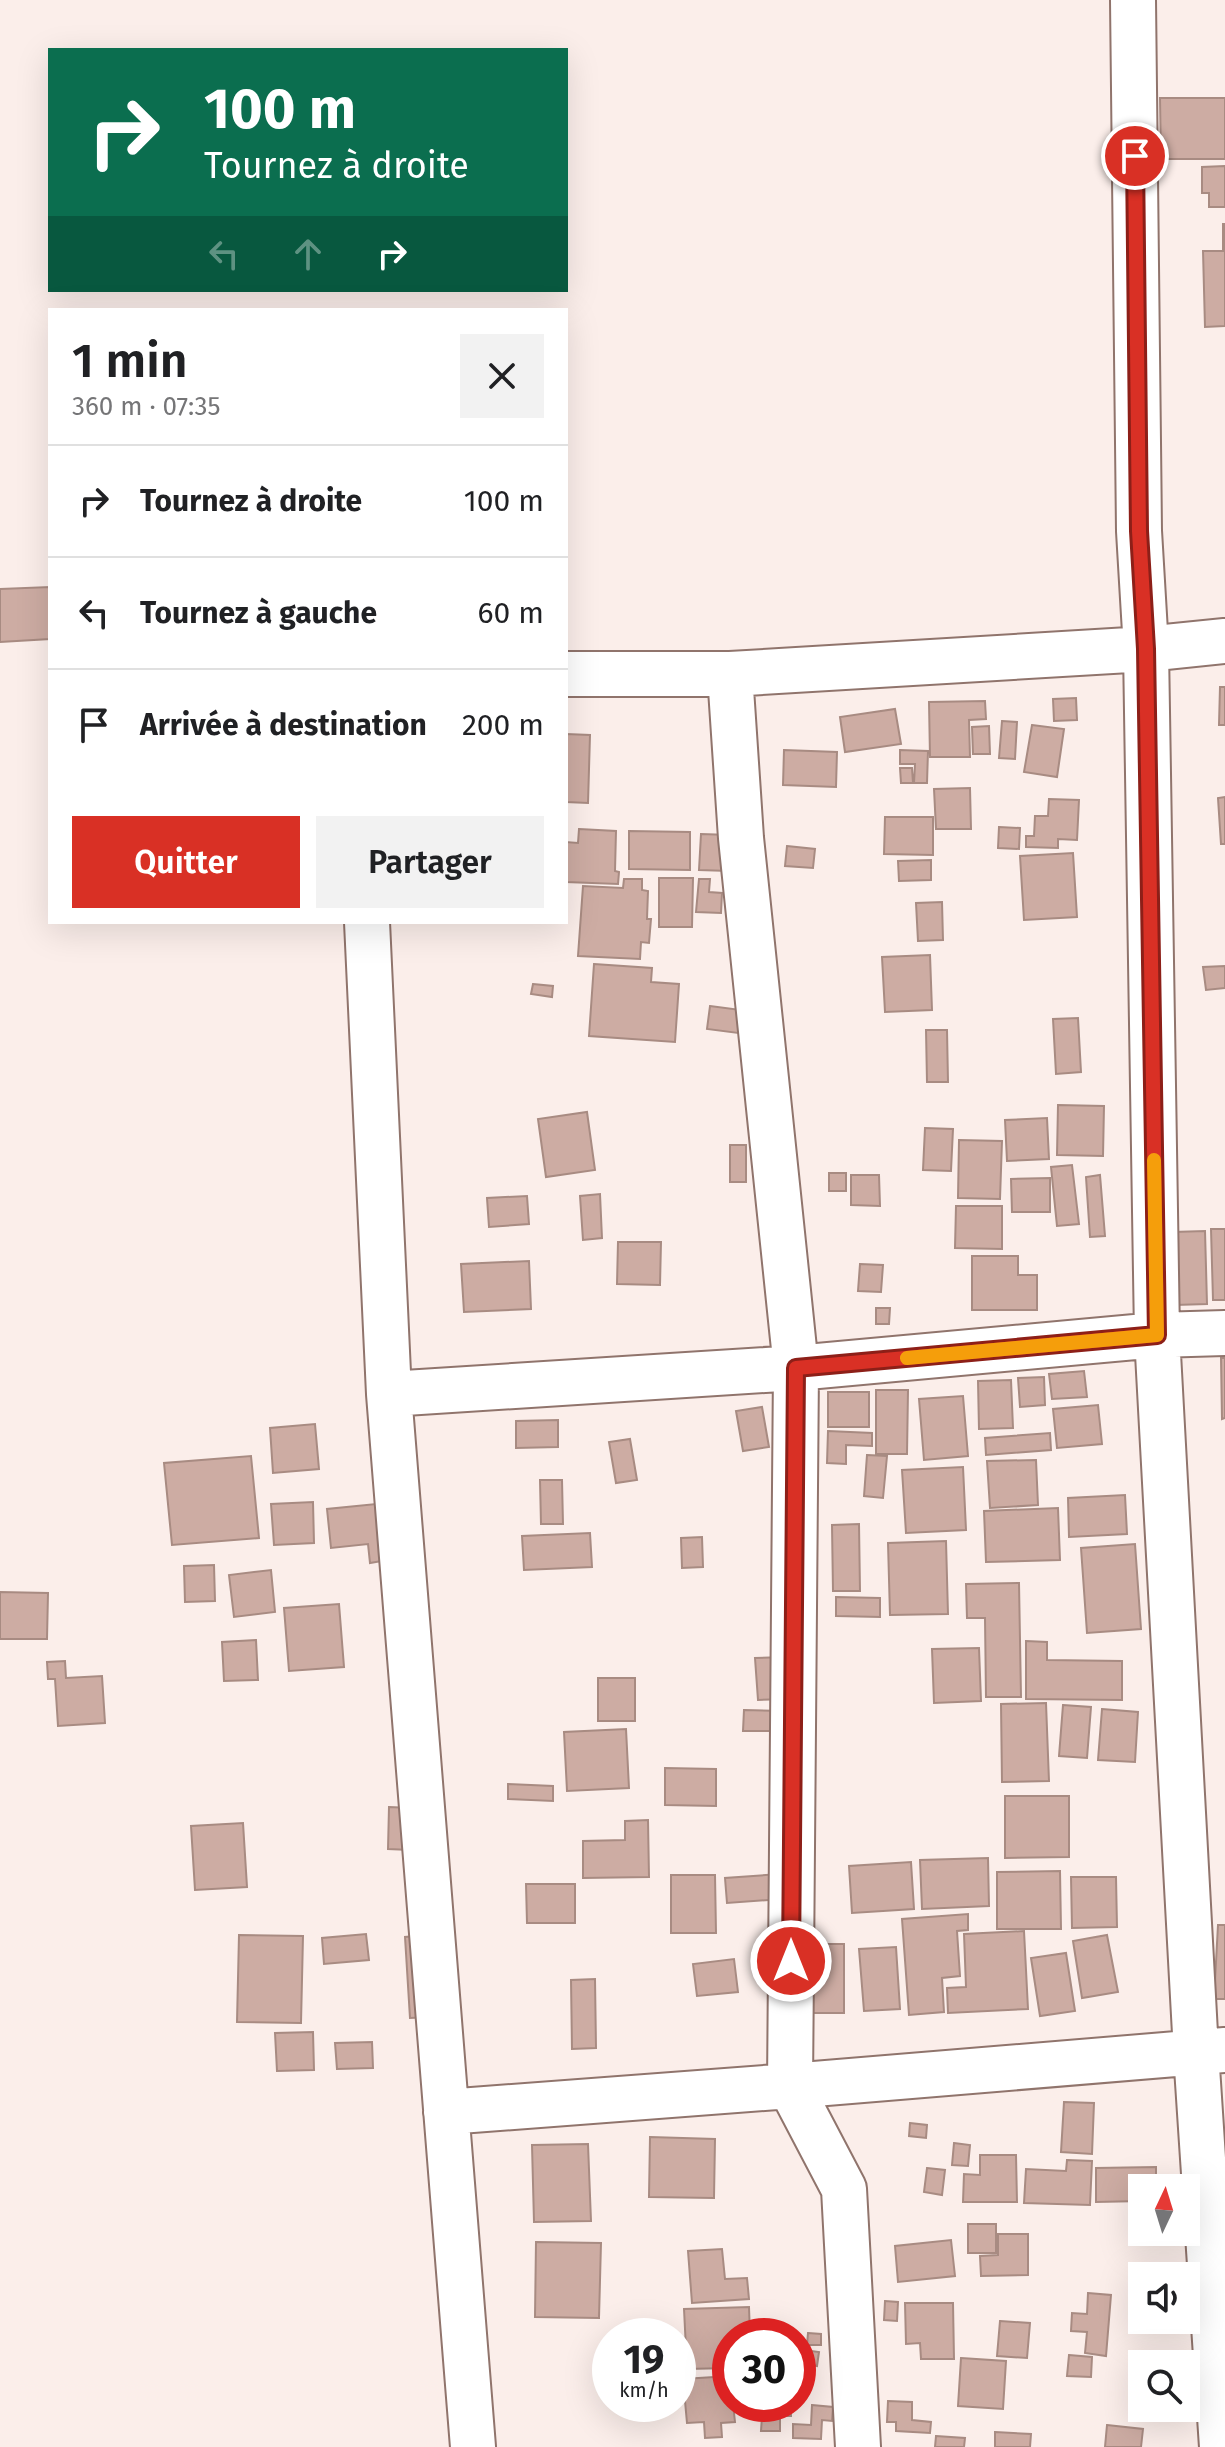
<!DOCTYPE html>
<html lang="fr">
<meta charset="utf-8">
<style>
:root{--surface:#fff;--page:#f2f2f2;--text:#202124;--muted:#757577;--line:#e0e0e0;--accent:#d93025}
body{margin:0;font-family:"Fira Sans",sans-serif;background:var(--page);color:var(--text);height:100vh;display:flex;flex-direction:column;font-size:30px;white-space:nowrap}
*{box-sizing:border-box;margin:0}
p{font-size:26px;color:var(--muted)}
.icon{flex:none;width:44px;height:44px;fill:none;stroke:currentColor;stroke-width:2;stroke-linecap:round;stroke-linejoin:round}
.map{position:relative;flex:1;overflow:hidden}
.sheet{position:absolute;left:48px;top:308px;width:520px;height:616px;display:flex;flex-direction:column;background:var(--surface);border-radius:0px;box-shadow:0 8px 32px #0002}
.sheet>*{flex:none}
.hud{position:absolute;left:48px;top:48px;width:520px;height:244px;border-radius:0px;box-shadow:0 8px 32px #0002;background:#0b6e4f;color:#fff;overflow:hidden}
.needle{width:52px;rotate:4deg}
.buttons{position:absolute;left:1128px;top:2174px;display:grid;gap:16px}
.buttons a{display:grid;place-items:center;width:72px;height:72px;border-radius:0px;background:var(--surface);box-shadow:0 8px 32px #0002;font-size:40px}
.speed{position:absolute;left:592px;top:2318px;display:flex;gap:16px;font-size:40px;font-weight:700;text-align:center}
.speed>*{display:grid;place-content:center;width:104px;height:104px;border-radius:50%;background:var(--surface);box-shadow:0 8px 32px #0002;line-height:1}
.speed small{font-size:20px;font-weight:400}
.speed .limit{border:12px solid #d22;background:#fff;color:#111}
.pin{position:absolute;display:grid;place-items:center;width:68px;height:68px;color:#fff;margin:-34px;border:4px solid #fff;border-radius:50%;box-shadow:0 2px 8px #0007}
.me{position:absolute;width:88px;margin:-44px;rotate:0deg;stroke-linejoin:round;filter:drop-shadow(0 0 6px #0008)}
.turn{display:flex;align-items:center;gap:28px;height:168px;padding:0 24px;font-size:36px}
.turn .icon{width:104px;height:104px;stroke-width:2.5}
.turn b{display:block;font-size:56px;line-height:68px}
.lanes{display:flex;align-items:center;height:76px;padding:0 24px;background:#0003;justify-content:center;gap:40px;direction:ltr}
.lanes .off{opacity:.35}
.round{display:grid;place-items:center;flex:none;width:84px;height:84px;border-radius:0px;background:var(--page)}
.summary{display:flex;align-items:center;justify-content:space-between;height:136px;padding:0 24px}
h1{font-size:48px;font-weight:600;line-height:60px}
.button{display:flex;gap:16px;margin-top:auto;padding:16px 24px}
.button a{flex:1;height:92px;border-radius:0px;background:var(--accent);color:#fff;font-size:32px;font-weight:600;line-height:92px;text-align:center}
.button a+a{background:var(--page);color:var(--text)}
ul{padding:0;list-style:none}
li{display:flex;align-items:center;gap:24px;height:112px;padding:0 24px;border-top:2px solid var(--line)}
li div{flex:1}
li b{display:block;font-size:30px}
li em{font-style:normal}
.map>svg:first-child{display:block}
.building{fill:#cdaca3;stroke:#a88b82;stroke-width:2}
.lines{fill:none;stroke-linecap:round;stroke-linejoin:round}
.minor-casing{stroke:#90746c;stroke-width:48}
.minor{stroke:#fff;stroke-width:44}
.route-casing{stroke:#8d1f18;stroke-width:20}
.route{stroke:#d93025;stroke-width:14}
.slow{stroke:#f59e0b;stroke-width:14}
</style>
<div class="map">
<svg width="1225" height="2447" viewBox="0 0 1225 2447">
<rect width="100%" height="100%" fill="#fbeeea"/>
<path class="building" d="M 1160,98 L 1225,98 L 1225,159 L 1161,159 Z
M 1225,166 L 1225,207 L 1209,207 L 1209,193 L 1202,193 L 1202,167 Z
M 1223,224 L 1225,224 L 1225,326 L 1205,327 L 1203,251 L 1223,251 Z
M 50,587 L 50,639 L 0,642 L 0,589 Z
M 1220,687 L 1225,687 L 1225,725 L 1219,725 Z
M 1076,698 L 1077,720 L 1054,721 L 1053,699 Z
M 985,701 L 986,719 L 969,720 L 970,757 L 930,757 L 929,702 Z
M 895,709 L 901,744 L 845,752 L 840,717 Z
M 1002,721 L 1017,722 L 1015,759 L 999,758 Z
M 1032,725 L 1064,729 L 1057,777 L 1024,772 Z
M 989,726 L 990,754 L 973,754 L 972,727 Z
M 566,734 L 590,735 L 588,803 L 566,802 Z
M 784,750 L 837,752 L 836,787 L 783,785 Z
M 900,750 L 928,751 L 927,783 L 914,783 L 915,764 L 900,764 Z
M 900,768 L 912,768 L 913,783 L 901,783 Z
M 970,788 L 971,829 L 936,829 L 934,789 Z
M 1225,797 L 1225,844 L 1221,844 L 1218,798 Z
M 1049,799 L 1079,800 L 1077,840 L 1058,839 L 1058,848 L 1026,847 L 1026,836 L 1034,836 L 1035,816 L 1048,816 Z
M 885,817 L 933,817 L 933,855 L 884,854 Z
M 999,827 L 1020,828 L 1019,849 L 998,848 Z
M 579,829 L 616,831 L 615,871 L 619,872 L 618,884 L 566,882 L 566,842 L 578,843 Z
M 629,831 L 690,832 L 690,870 L 629,869 Z
M 701,834 L 730,835 L 729,871 L 699,870 Z
M 787,846 L 815,849 L 813,868 L 785,866 Z
M 1073,853 L 1077,917 L 1024,920 L 1020,856 Z
M 931,860 L 931,880 L 899,881 L 898,861 Z
M 659,878 L 693,878 L 692,927 L 659,927 Z
M 624,879 L 642,879 L 642,890 L 648,891 L 647,919 L 651,919 L 649,943 L 641,942 L 640,959 L 578,956 L 583,886 L 623,888 Z
M 699,879 L 710,879 L 709,892 L 722,893 L 721,913 L 696,912 Z
M 942,902 L 943,940 L 918,941 L 916,903 Z
M 930,955 L 932,1010 L 885,1012 L 882,957 Z
M 594,964 L 652,968 L 651,982 L 679,984 L 675,1042 L 589,1036 Z
M 1225,966 L 1225,988 L 1206,990 L 1203,967 Z
M 533,984 L 553,986 L 552,997 L 531,994 Z
M 710,1006 L 741,1010 L 738,1033 L 707,1029 Z
M 1078,1018 L 1081,1072 L 1056,1074 L 1053,1019 Z
M 926,1030 L 947,1030 L 948,1082 L 927,1082 Z
M 1058,1105 L 1104,1106 L 1103,1156 L 1057,1155 Z
M 587,1112 L 595,1170 L 546,1177 L 538,1119 Z
M 1047,1118 L 1049,1159 L 1007,1161 L 1005,1120 Z
M 925,1128 L 953,1129 L 951,1171 L 923,1170 Z
M 959,1140 L 1002,1141 L 1000,1199 L 958,1198 Z
M 730,1145 L 746,1145 L 746,1182 L 730,1182 Z
M 1072,1165 L 1079,1224 L 1057,1226 L 1051,1167 Z
M 829,1173 L 846,1173 L 846,1191 L 829,1191 Z
M 851,1175 L 879,1175 L 880,1206 L 851,1205 Z
M 1100,1175 L 1105,1236 L 1090,1237 L 1086,1177 Z
M 1050,1178 L 1050,1212 L 1012,1212 L 1011,1179 Z
M 600,1194 L 602,1238 L 583,1240 L 580,1196 Z
M 527,1196 L 529,1224 L 489,1227 L 487,1198 Z
M 956,1206 L 1002,1206 L 1002,1249 L 955,1248 Z
M 1211,1229 L 1225,1229 L 1225,1300 L 1213,1300 Z
M 1205,1231 L 1207,1304 L 1175,1305 L 1173,1232 Z
M 618,1242 L 661,1242 L 660,1285 L 617,1284 Z
M 972,1256 L 1018,1256 L 1018,1275 L 1037,1275 L 1037,1310 L 972,1310 Z
M 529,1261 L 531,1309 L 464,1312 L 461,1264 Z
M 860,1264 L 883,1265 L 881,1292 L 858,1291 Z
M 876,1308 L 890,1308 L 889,1324 L 876,1324 Z
M 1221,1358 L 1225,1358 L 1225,1418 L 1222,1419 Z
M 1084,1371 L 1087,1397 L 1052,1399 L 1049,1374 Z
M 1044,1377 L 1045,1405 L 1020,1407 L 1018,1378 Z
M 1011,1380 L 1013,1428 L 979,1429 L 978,1381 Z
M 876,1390 L 908,1390 L 907,1454 L 876,1454 Z
M 828,1392 L 869,1392 L 869,1427 L 828,1427 Z
M 963,1396 L 968,1456 L 924,1460 L 919,1399 Z
M 1098,1405 L 1102,1444 L 1057,1448 L 1053,1409 Z
M 762,1407 L 769,1447 L 743,1451 L 736,1411 Z
M 558,1420 L 558,1447 L 516,1448 L 516,1421 Z
M 315,1424 L 319,1469 L 273,1473 L 270,1428 Z
M 828,1431 L 872,1433 L 872,1446 L 846,1445 L 846,1464 L 827,1463 Z
M 1050,1433 L 1051,1450 L 986,1455 L 985,1438 Z
M 630,1439 L 637,1480 L 616,1483 L 609,1442 Z
M 867,1455 L 887,1456 L 883,1498 L 864,1496 Z
M 251,1456 L 259,1538 L 172,1545 L 164,1463 Z
M 1036,1460 L 1038,1505 L 990,1508 L 987,1461 Z
M 963,1467 L 966,1530 L 906,1533 L 902,1470 Z
M 540,1480 L 562,1480 L 563,1524 L 541,1524 Z
M 1125,1495 L 1127,1534 L 1069,1537 L 1068,1498 Z
M 313,1502 L 314,1543 L 274,1545 L 271,1504 Z
M 376,1504 L 382,1561 L 370,1563 L 368,1544 L 331,1548 L 327,1509 Z
M 1058,1508 L 1060,1560 L 986,1562 L 984,1511 Z
M 859,1524 L 860,1591 L 833,1591 L 832,1525 Z
M 590,1533 L 592,1567 L 524,1570 L 522,1536 Z
M 702,1537 L 703,1567 L 682,1568 L 681,1538 Z
M 946,1541 L 948,1614 L 890,1615 L 888,1543 Z
M 1135,1544 L 1141,1629 L 1087,1633 L 1081,1548 Z
M 214,1565 L 215,1601 L 185,1602 L 184,1566 Z
M 271,1570 L 275,1612 L 234,1617 L 229,1575 Z
M 1019,1583 L 1021,1697 L 986,1697 L 985,1618 L 967,1618 L 966,1584 Z
M 0,1592 L 48,1593 L 47,1639 L 0,1639 Z
M 836,1597 L 880,1598 L 880,1617 L 836,1616 Z
M 339,1604 L 344,1667 L 289,1671 L 284,1608 Z
M 256,1640 L 258,1680 L 224,1681 L 222,1642 Z
M 1026,1641 L 1047,1642 L 1047,1660 L 1122,1661 L 1122,1700 L 1026,1699 Z
M 979,1648 L 981,1701 L 934,1703 L 932,1649 Z
M 786,1657 L 788,1699 L 758,1700 L 755,1658 Z
M 65,1661 L 66,1678 L 102,1676 L 105,1723 L 58,1726 L 55,1679 L 48,1679 L 47,1662 Z
M 598,1678 L 635,1678 L 635,1721 L 598,1721 Z
M 1046,1703 L 1049,1781 L 1002,1782 L 1001,1704 Z
M 1063,1705 L 1091,1707 L 1087,1758 L 1059,1756 Z
M 1102,1709 L 1138,1712 L 1135,1762 L 1098,1760 Z
M 744,1710 L 782,1711 L 782,1731 L 743,1731 Z
M 626,1729 L 629,1788 L 567,1791 L 564,1732 Z
M 665,1768 L 716,1769 L 716,1806 L 665,1805 Z
M 508,1784 L 553,1786 L 553,1801 L 508,1799 Z
M 1005,1796 L 1069,1796 L 1069,1857 L 1005,1858 Z
M 389,1807 L 411,1808 L 410,1850 L 388,1849 Z
M 648,1820 L 649,1877 L 583,1878 L 583,1841 L 625,1840 L 625,1821 Z
M 243,1823 L 247,1887 L 195,1890 L 191,1826 Z
M 988,1858 L 989,1906 L 922,1909 L 920,1860 Z
M 911,1862 L 914,1909 L 852,1913 L 849,1866 Z
M 1060,1871 L 1061,1929 L 997,1929 L 997,1872 Z
M 780,1874 L 782,1899 L 727,1903 L 725,1878 Z
M 671,1875 L 715,1875 L 716,1933 L 671,1933 Z
M 1071,1877 L 1116,1877 L 1117,1927 L 1072,1928 Z
M 526,1884 L 575,1884 L 575,1923 L 527,1923 Z
M 968,1914 L 968,1930 L 957,1931 L 960,1976 L 942,1978 L 944,2012 L 909,2015 L 902,1919 Z
M 1218,1925 L 1225,1925 L 1225,1999 L 1214,1999 Z
M 1024,1931 L 1028,2009 L 948,2013 L 947,1988 L 966,1987 L 964,1934 Z
M 366,1934 L 369,1960 L 324,1964 L 322,1938 Z
M 239,1935 L 303,1936 L 301,2023 L 237,2022 Z
M 427,1935 L 432,2017 L 410,2018 L 405,1937 Z
M 1107,1935 L 1118,1992 L 1082,1998 L 1073,1941 Z
M 808,1944 L 844,1944 L 844,2013 L 809,2013 Z
M 896,1947 L 900,2009 L 864,2011 L 859,1949 Z
M 1066,1953 L 1075,2011 L 1040,2016 L 1031,1958 Z
M 734,1959 L 738,1992 L 697,1996 L 693,1964 Z
M 595,1979 L 596,2048 L 572,2049 L 571,1980 Z
M 313,2032 L 314,2070 L 277,2071 L 275,2033 Z
M 372,2042 L 373,2068 L 337,2069 L 335,2043 Z
M 1064,2102 L 1094,2103 L 1092,2154 L 1061,2152 Z
M 910,2123 L 927,2125 L 926,2138 L 909,2136 Z
M 650,2137 L 715,2139 L 714,2198 L 649,2197 Z
M 954,2143 L 970,2145 L 968,2166 L 952,2165 Z
M 588,2144 L 591,2221 L 534,2222 L 532,2145 Z
M 980,2155 L 1016,2155 L 1017,2202 L 963,2202 L 964,2174 L 980,2175 Z
M 1067,2160 L 1092,2161 L 1090,2205 L 1024,2203 L 1026,2169 L 1066,2171 Z
M 1156,2167 L 1156,2188 L 1142,2188 L 1142,2201 L 1096,2202 L 1096,2168 Z
M 927,2168 L 945,2170 L 942,2195 L 924,2192 Z
M 968,2224 L 996,2224 L 996,2253 L 968,2253 Z
M 998,2234 L 1028,2234 L 1028,2275 L 981,2276 L 980,2256 L 998,2255 Z
M 951,2240 L 955,2276 L 898,2282 L 895,2246 Z
M 536,2242 L 601,2243 L 599,2318 L 535,2317 Z
M 722,2249 L 725,2279 L 747,2278 L 749,2299 L 692,2303 L 688,2251 Z
M 1088,2293 L 1111,2295 L 1106,2356 L 1085,2353 L 1087,2332 L 1071,2331 L 1072,2313 L 1087,2314 Z
M 885,2301 L 898,2302 L 897,2321 L 884,2320 Z
M 905,2303 L 953,2303 L 954,2359 L 921,2359 L 920,2343 L 906,2344 Z
M 749,2307 L 750,2336 L 730,2336 L 730,2368 L 687,2369 L 684,2309 Z
M 1000,2321 L 1030,2323 L 1027,2358 L 997,2356 Z
M 808,2333 L 821,2334 L 821,2345 L 807,2345 Z
M 804,2350 L 819,2352 L 817,2366 L 803,2364 Z
M 1171,2352 L 1172,2364 L 1143,2364 L 1142,2353 Z
M 1069,2355 L 1092,2357 L 1091,2377 L 1067,2376 Z
M 961,2358 L 1006,2361 L 1003,2409 L 958,2406 Z
M 730,2376 L 730,2404 L 733,2404 L 735,2422 L 721,2423 L 722,2437 L 705,2438 L 704,2422 L 687,2423 L 683,2379 Z
M 888,2401 L 912,2402 L 912,2420 L 931,2422 L 930,2433 L 896,2431 L 896,2422 L 887,2422 Z
M 747,2404 L 791,2404 L 791,2416 L 780,2416 L 780,2431 L 761,2431 L 762,2416 L 747,2416 Z
M 812,2405 L 833,2407 L 832,2421 L 822,2420 L 821,2439 L 793,2438 L 793,2424 L 811,2425 Z
M 1107,2425 L 1143,2429 L 1141,2447 L 1105,2447 Z
M 995,2432 L 1031,2434 L 1030,2447 L 995,2447 Z
M 936,2436 L 965,2438 L 964,2447 L 935,2447 Z"/>
<g class="lines">
<defs>
<path id="minor" d="M 1133,0 L 1139,531 L 1146,649 L 1157,1335 L 1196,2052 L 1222,2447
M 566,674 L 730,674
M 367,922 L 389,1394 L 473,2447
M 389,1394 L 796,1368 L 1157,1335 L 1225,1333
M 446,2112 L 790,2086 L 1225,2050
M 858,2447 L 844,2189 L 790,2086 L 796,1368 L 741,838 L 730,674 L 1146,649 L 1225,641"/>
</defs>
<use href="#minor" class="minor-casing"/>
<use href="#minor" class="minor"/>
</g>
<g class="lines">
<defs>
<path id="route" d="M 791,1961 L 796,1368 L 1157,1335 L 1146,649 L 1139,531 L 1135,156"/>
</defs>
<use href="#route" class="route-casing"/>
<use href="#route" class="route"/>
<path class="slow" d="M 907,1358 L 1157,1335 L 1154,1160"/>
</g>
</svg>
<div class="buttons">
<a><svg class="needle" viewBox="-14 -14 28 28"><path d="M0-13l5 13h-10z" fill="#e53935"/><path d="M0 13l5-13h-10z" fill="#757577"/></svg></a>
<a><svg class="icon" aria-label="sound" viewBox="0 0 24 24"><path d="M4 9h4l5-4v14l-5-4H4zM17 9q2 3 0 6"/></svg></a>
<a><svg class="icon" aria-label="search" viewBox="0 0 24 24"><circle cx="10" cy="10" r="6"/><path d="M15 15l6 6"/></svg></a>
</div>
<div class="speed"><div>19<small>km/h</small></div><div class="limit">30</div></div>
<div class="pin" style="left:1135px;top:156px;background:#d93025"><svg class="icon" aria-label="arrive" viewBox="0 0 24 24"><path d="M6 21V4h12l-3 4 3 4H6"/></svg></div>
<svg class="me" style="left:791px;top:1961px" viewBox="-20 -20 40 40"><circle r="17" fill="#d93025" stroke="#fff" stroke-width="3"/><path d="M0-11L8 9 0 5-8 9z" fill="#fff"/></svg>
<div class="hud">
<div class="turn"><svg class="icon" aria-label="right" viewBox="0 0 24 24"><path d="M7 20v-9h11M14 6l5 5-5 5"/></svg><div><b>100 m</b>Tournez à droite</div></div>
<div class="lanes"><svg class="icon off" aria-label="left" viewBox="0 0 24 24"><path d="M17 20v-9H6M10 6l-5 5 5 5"/></svg><svg class="icon off" aria-label="ahead" viewBox="0 0 24 24"><path d="M12 20V5M6 11l6-6 6 6"/></svg><svg class="icon" aria-label="right" viewBox="0 0 24 24"><path d="M7 20v-9h11M14 6l5 5-5 5"/></svg></div>
</div>
<section class="sheet">
<div class="summary"><div><h1>1 min</h1><p>360 m · 07:35</p></div><a class="round"><svg class="icon" aria-label="close" viewBox="0 0 24 24"><path d="M6 6l12 12M18 6L6 18"/></svg></a></div>
<ul>
<li><svg class="icon" aria-label="right" viewBox="0 0 24 24"><path d="M7 20v-9h11M14 6l5 5-5 5"/></svg><div><b>Tournez à droite</b></div><em>100 m</em></li>
<li><svg class="icon" aria-label="left" viewBox="0 0 24 24"><path d="M17 20v-9H6M10 6l-5 5 5 5"/></svg><div><b>Tournez à gauche</b></div><em>60 m</em></li>
<li><svg class="icon" aria-label="arrive" viewBox="0 0 24 24"><path d="M6 21V4h12l-3 4 3 4H6"/></svg><div><b>Arrivée à destination</b></div><em>200 m</em></li>
</ul>
<div class="button"><a>Quitter</a><a>Partager</a></div>
</section>
</div>
